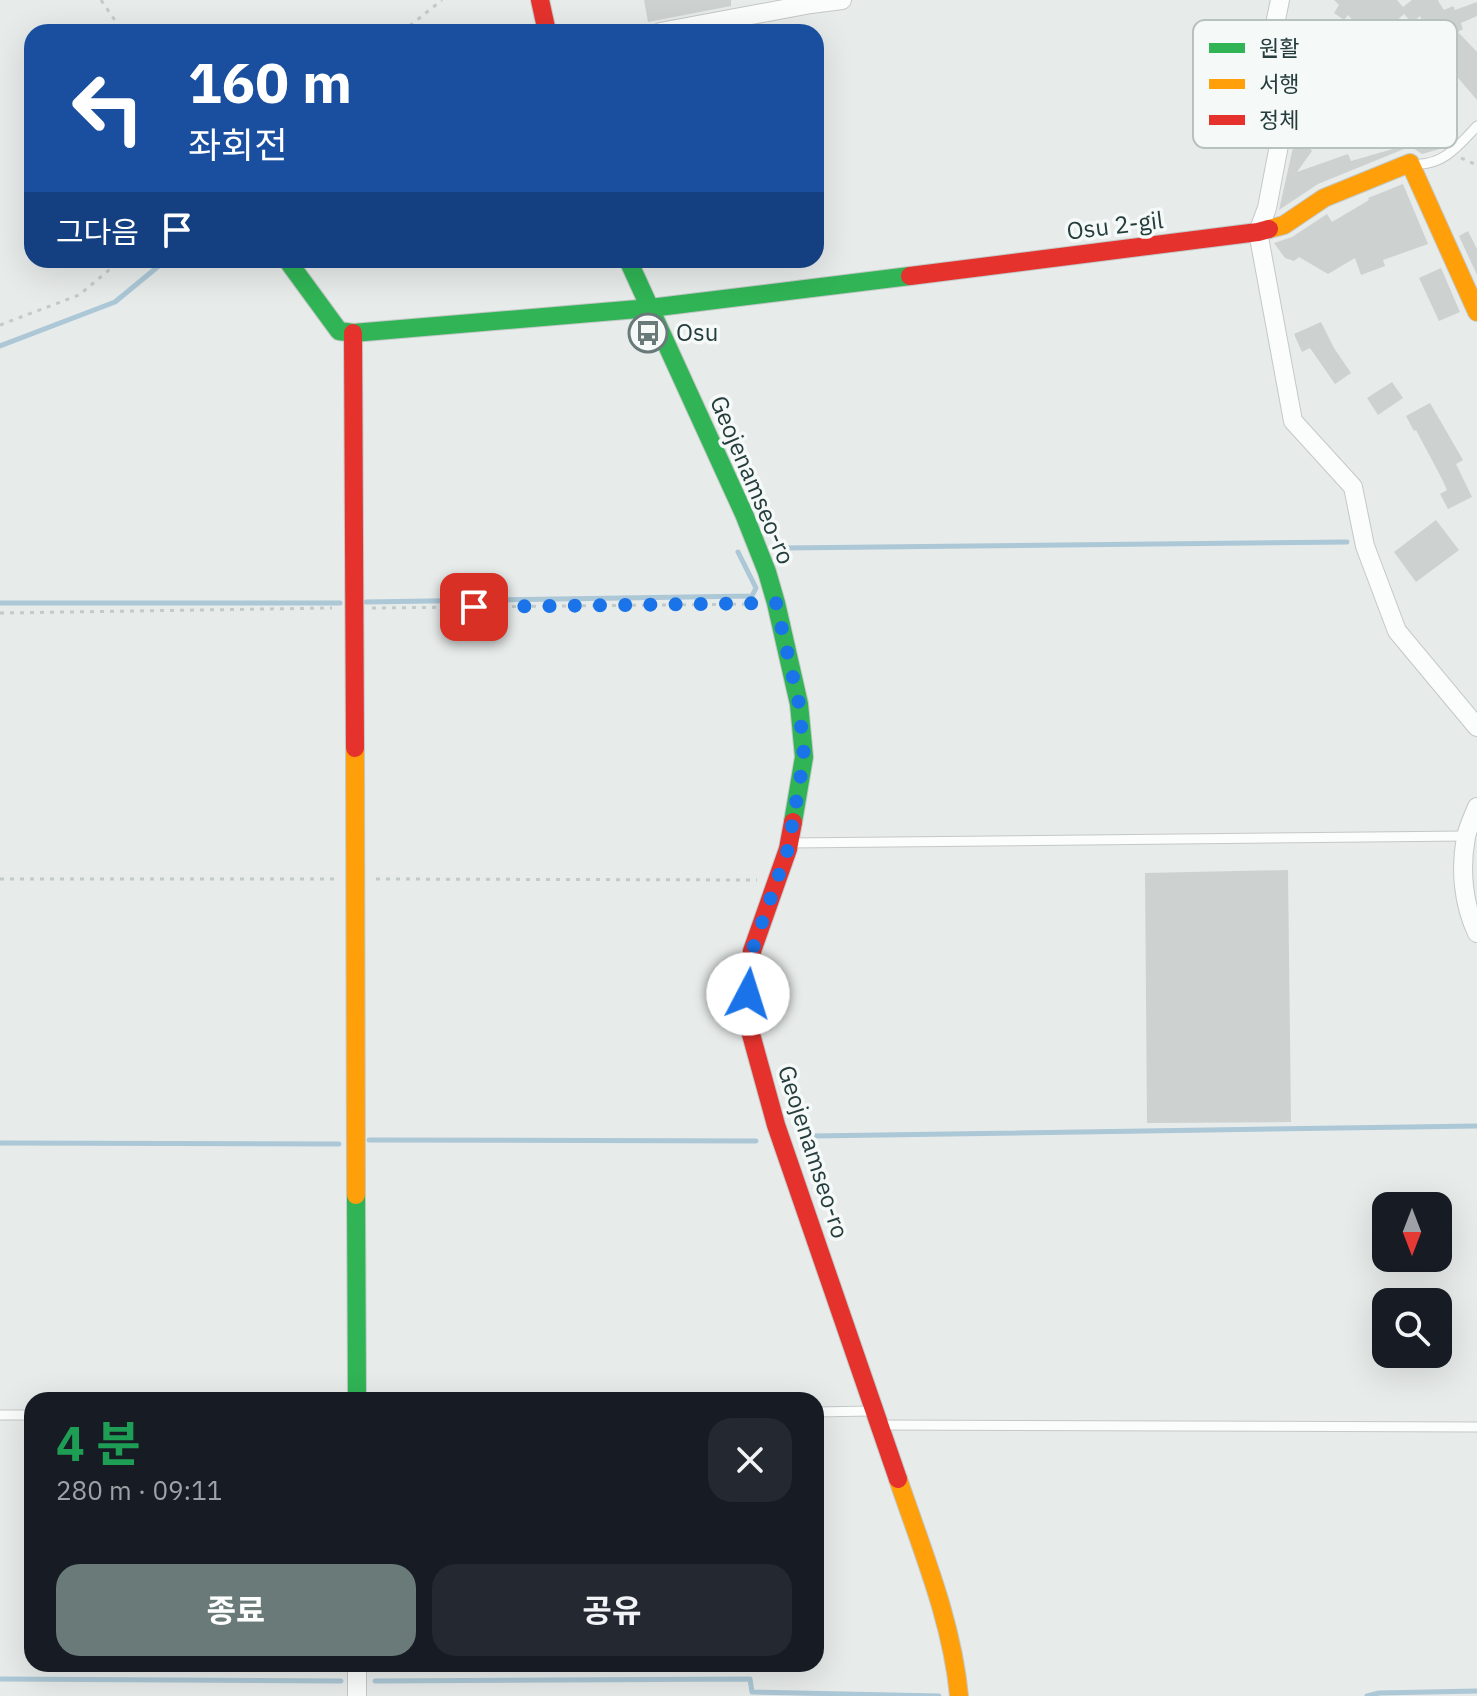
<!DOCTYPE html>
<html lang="ko">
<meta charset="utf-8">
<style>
:root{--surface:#171b24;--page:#242831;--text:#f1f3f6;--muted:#9ea1a6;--accent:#697a79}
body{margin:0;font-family:"IBM Plex Sans","Noto Sans KR",sans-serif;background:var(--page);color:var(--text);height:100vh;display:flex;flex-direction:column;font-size:30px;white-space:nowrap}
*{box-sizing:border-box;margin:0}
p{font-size:26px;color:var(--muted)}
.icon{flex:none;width:44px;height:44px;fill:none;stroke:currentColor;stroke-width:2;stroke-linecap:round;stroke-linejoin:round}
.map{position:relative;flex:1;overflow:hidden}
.panel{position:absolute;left:24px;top:1392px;width:800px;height:280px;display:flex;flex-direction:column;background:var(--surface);border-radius:24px;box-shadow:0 8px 32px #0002}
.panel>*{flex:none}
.banner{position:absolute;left:24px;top:24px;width:800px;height:244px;border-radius:24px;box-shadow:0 8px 32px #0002;background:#1a4fa0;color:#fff;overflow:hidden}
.needle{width:52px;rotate:180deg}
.fabs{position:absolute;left:1372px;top:1192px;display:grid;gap:16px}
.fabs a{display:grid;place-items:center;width:80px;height:80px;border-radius:16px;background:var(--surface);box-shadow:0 8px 32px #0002;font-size:40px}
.pin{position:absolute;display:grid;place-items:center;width:68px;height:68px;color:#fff;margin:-34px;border-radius:16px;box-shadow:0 4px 12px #0006}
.me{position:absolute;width:88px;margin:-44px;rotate:5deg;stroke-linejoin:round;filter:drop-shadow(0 0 6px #0008)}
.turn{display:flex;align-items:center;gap:28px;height:168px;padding:0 32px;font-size:36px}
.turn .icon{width:104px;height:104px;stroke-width:2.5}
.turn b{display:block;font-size:56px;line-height:68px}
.then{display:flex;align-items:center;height:76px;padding:0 32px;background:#0003;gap:16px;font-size:30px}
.round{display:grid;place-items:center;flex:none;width:84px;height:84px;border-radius:24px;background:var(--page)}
.head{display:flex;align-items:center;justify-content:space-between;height:136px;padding:0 32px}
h1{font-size:48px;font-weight:700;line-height:60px;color:#1e9e55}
.primary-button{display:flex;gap:16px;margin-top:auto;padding:16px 32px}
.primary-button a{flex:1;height:92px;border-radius:24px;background:var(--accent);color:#fff;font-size:32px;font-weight:700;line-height:92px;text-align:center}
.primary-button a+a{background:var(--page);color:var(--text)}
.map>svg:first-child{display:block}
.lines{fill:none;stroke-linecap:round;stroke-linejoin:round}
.stream{stroke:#acc7d6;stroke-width:5}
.building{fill:#cdd2d1}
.lane-casing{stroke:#c4c8c7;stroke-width:11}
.street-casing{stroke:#c4c8c7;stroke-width:20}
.fast-casing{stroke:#c2c8c7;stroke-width:20}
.slow-casing{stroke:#c2c8c7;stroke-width:20}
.jam-casing{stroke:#c2c8c7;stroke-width:20}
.path{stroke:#c2caca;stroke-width:3;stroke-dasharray:4 6;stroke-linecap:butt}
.lane{stroke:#fbfcfc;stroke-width:9}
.street{stroke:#fbfcfc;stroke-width:18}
.fast{stroke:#30b455;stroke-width:18}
.slow{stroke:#ff9f0a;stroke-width:18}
.jam{stroke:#e5322d;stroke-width:18}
.route{stroke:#1a73e8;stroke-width:14;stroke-dasharray:0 25.2}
.labels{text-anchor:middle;stroke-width:7;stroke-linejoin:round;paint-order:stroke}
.street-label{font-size:24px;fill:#253d3c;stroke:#f5f9f8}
.poi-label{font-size:24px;fill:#253d3c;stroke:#f5f9f8;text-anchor:start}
.key{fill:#f5f9f8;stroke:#b7c1c0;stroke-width:2}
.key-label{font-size:22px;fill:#253d3c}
</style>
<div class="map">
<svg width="1477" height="1696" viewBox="0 0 1477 1696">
<rect width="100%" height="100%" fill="#e7ebea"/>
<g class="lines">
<path class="stream" d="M 0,346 L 115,302 L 166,260
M 784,548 L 1347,542
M 366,602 L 752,596 L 756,588 L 738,552
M 0,603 L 340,603
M 812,1136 L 1477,1126
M 369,1140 L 756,1141
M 0,1143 L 339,1144
M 0,1679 L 341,1681
M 375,1681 L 750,1679 L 752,1692 L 939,1696
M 1367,1696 L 1379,1693 L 1477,1691"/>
</g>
<path class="building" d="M 644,0 L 731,0 L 731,6 L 648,22 Z
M 1334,0 L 1397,0 L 1403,7 L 1412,0 L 1439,0 L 1438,1 L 1444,10 L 1453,6 L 1455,10 L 1477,2 L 1477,16 L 1461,23 L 1463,29 L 1458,32 L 1477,52 L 1477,100 L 1435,51 L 1420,16 L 1412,23 L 1404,14 L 1372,42 L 1348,15 L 1344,20 L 1334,13 L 1339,5 Z
M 1301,112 L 1315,122 L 1310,148 L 1312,151 L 1297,172 L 1348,154 L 1351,161 L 1424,140 L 1436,127 L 1451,141 L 1443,148 L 1422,154 L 1413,148 L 1404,149 L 1318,184 L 1279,210 Z
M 1403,184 L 1428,244 L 1383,260 L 1385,266 L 1361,275 L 1355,258 L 1328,274 L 1299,257 L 1294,261 L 1285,258 L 1274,243 L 1292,237 L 1327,214 L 1332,222 L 1369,200 L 1368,198 Z
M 1468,231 L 1477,249 L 1477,275 L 1459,236 Z
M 1441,268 L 1460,312 L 1439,321 L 1419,278 Z
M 1321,322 L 1334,348 L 1351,373 L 1335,384 L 1310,348 L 1302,352 L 1294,334 Z
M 1392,382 L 1403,398 L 1378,415 L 1367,398 Z
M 1430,403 L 1463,460 L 1456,464 L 1472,497 L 1448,509 L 1440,494 L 1447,490 L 1442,479 L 1416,430 L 1414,431 L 1406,416 Z
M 1436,520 L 1459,550 L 1416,582 L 1394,552 Z
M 1288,870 L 1291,1122 L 1147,1123 L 1145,873 Z"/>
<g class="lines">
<defs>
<path id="lane" d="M 1415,164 C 1443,166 1459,145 1477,126
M 790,843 L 1466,836
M 816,1412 L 871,1411
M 0,1415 L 32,1415
M 880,1425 L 1477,1427"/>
<path id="street" d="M 1280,0 L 1274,29 L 1271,82 L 1282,129 L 1267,208 L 1258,232 L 1293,421 L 1353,487 L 1365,546 L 1397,631 L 1477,727
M 660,32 L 811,4 L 842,0
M 1477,807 C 1473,817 1468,827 1466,837 C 1460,869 1463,904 1477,933
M 357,1696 L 357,1664"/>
<path id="fast" d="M 287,260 L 339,331 L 353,333 L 650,308 L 910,276
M 628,260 L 744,514 L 767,572 L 776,603 L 799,704 L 804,757 L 793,822
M 356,1195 L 357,1400"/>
<path id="slow" d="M 1269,229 L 1284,225 L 1324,198 L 1410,163 L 1477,312
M 355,748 L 356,1195
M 898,1479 C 922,1550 952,1621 959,1696"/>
<path id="jam" d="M 540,0 L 547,32
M 910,276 L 1258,232 L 1269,229
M 353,333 L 355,748
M 793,822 L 788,849 L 752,951 L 746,1016 L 776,1125 L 898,1479"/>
</defs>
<use href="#lane" class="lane-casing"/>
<use href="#street" class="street-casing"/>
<use href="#fast" class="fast-casing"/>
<use href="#slow" class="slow-casing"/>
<use href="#jam" class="jam-casing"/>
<path class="path" d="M 101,0 L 123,32
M 402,32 L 442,0
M 1461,158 L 1477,165
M 0,325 L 79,295 L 121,260
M 372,608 L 756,604
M 0,613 L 332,608
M 0,879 L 337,879
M 376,879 L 757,880"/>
<use href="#lane" class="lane"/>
<use href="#street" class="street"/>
<use href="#fast" class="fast"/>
<use href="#slow" class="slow"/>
<use href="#jam" class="jam"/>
</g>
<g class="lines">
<path class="route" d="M 474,607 L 776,603 L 799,704 L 804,757 L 788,849 L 752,951 L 748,994"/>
</g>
<defs>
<symbol id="bus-ring" viewBox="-11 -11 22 22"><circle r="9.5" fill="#f5f9f8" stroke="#697a79" stroke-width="1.5"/><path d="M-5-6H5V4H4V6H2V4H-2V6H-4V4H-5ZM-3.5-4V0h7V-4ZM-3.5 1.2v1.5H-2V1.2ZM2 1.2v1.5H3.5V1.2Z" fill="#697a79"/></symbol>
</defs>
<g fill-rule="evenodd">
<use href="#bus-ring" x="626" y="311" width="44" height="44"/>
</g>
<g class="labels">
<g class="street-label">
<text transform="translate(1115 226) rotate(-7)" y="8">Osu 2-gil</text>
<text transform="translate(752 480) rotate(67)" y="8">Geojenamseo-ro</text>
<text transform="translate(813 1152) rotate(72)" y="8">Geojenamseo-ro</text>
</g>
<g class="poi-label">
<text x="676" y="341">Osu</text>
</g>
</g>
<rect x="1193" y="20" width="264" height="128" rx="12" class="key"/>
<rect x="1209" y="43" width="36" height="10" fill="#30b455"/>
<rect x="1209" y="79" width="36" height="10" fill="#ff9f0a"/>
<rect x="1209" y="115" width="36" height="10" fill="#e5322d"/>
<g class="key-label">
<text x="1259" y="56">원활</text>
<text x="1259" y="92">서행</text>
<text x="1259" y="128">정체</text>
</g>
</svg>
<div class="fabs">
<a><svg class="needle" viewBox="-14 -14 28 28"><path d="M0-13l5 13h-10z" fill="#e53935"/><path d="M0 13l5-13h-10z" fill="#9ea1a6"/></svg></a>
<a><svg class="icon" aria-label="search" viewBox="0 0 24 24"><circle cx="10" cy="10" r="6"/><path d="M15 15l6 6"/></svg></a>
</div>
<div class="pin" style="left:474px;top:607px;background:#d93025"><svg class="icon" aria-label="arrive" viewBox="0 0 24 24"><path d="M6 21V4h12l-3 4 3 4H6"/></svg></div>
<svg class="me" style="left:748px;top:994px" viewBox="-20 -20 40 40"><circle r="19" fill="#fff"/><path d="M0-13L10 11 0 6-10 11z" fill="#1a73e8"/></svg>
<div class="banner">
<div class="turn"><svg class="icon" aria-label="left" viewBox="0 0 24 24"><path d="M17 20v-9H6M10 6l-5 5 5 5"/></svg><div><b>160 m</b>좌회전</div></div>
<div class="then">그다음<svg class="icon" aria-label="arrive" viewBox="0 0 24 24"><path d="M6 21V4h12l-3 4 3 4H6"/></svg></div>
</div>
<section class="panel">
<div class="head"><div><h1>4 분</h1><p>280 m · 09:11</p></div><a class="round"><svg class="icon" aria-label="close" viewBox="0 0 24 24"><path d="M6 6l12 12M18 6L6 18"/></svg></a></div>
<div class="primary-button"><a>종료</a><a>공유</a></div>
</section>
</div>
